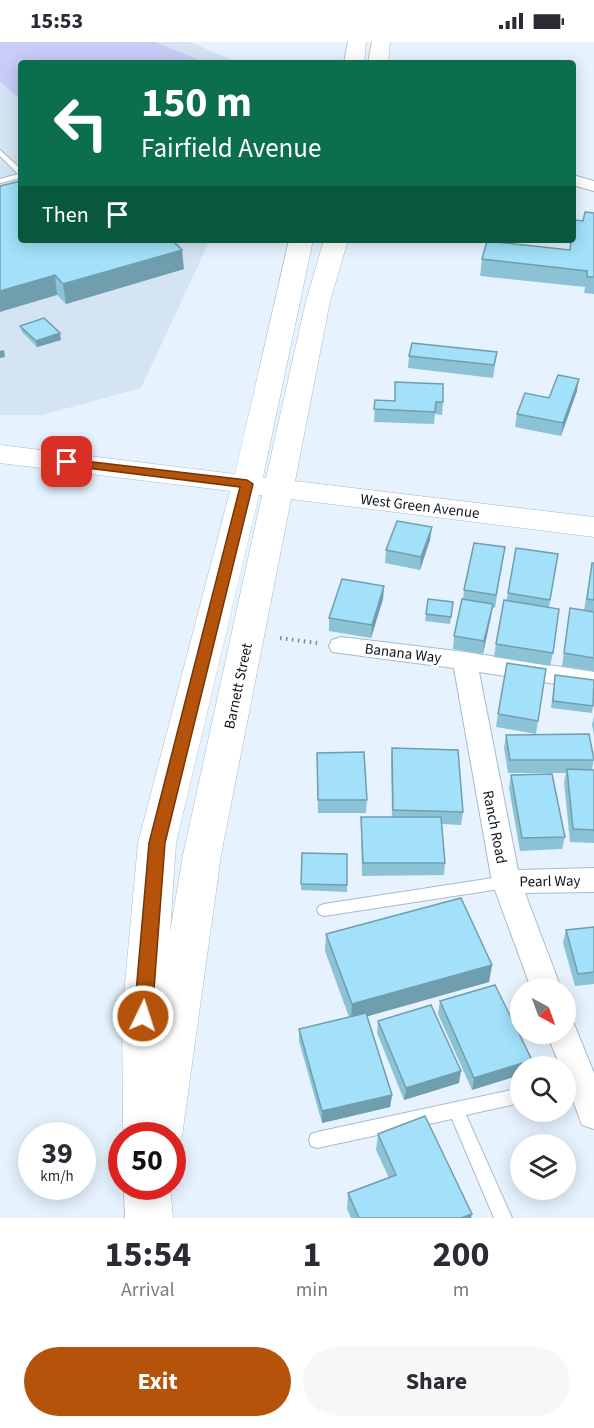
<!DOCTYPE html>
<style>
:root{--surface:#fff;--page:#f7f7f7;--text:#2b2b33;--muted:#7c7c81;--accent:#b45309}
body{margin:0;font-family:"Source Sans 3",sans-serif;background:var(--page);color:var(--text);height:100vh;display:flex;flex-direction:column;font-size:22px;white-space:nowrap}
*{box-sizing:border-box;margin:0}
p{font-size:20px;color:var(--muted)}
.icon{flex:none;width:33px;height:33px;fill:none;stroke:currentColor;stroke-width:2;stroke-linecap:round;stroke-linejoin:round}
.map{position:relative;height:1176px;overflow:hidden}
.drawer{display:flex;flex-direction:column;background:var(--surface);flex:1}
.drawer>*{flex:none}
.banner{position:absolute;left:18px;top:18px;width:558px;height:183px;border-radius:6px;box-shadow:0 3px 15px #0003;background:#0b6e4f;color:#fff;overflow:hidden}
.needle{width:39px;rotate:139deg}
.buttons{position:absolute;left:510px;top:936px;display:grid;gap:12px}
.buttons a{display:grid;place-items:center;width:66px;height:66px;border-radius:50%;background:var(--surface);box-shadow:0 3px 15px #0003;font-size:30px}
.speed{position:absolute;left:18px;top:1080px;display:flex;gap:12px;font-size:30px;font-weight:700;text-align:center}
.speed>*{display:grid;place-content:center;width:78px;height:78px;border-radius:50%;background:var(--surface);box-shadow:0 3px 15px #0003;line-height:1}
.speed small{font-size:15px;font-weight:400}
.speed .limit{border:9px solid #d22;background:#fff;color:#111}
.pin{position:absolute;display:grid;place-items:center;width:51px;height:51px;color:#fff;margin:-26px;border-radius:12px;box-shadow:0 3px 9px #0006}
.me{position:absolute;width:66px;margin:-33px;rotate:4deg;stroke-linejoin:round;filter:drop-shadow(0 0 4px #0008)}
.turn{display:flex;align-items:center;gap:21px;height:126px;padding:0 24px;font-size:27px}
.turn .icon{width:78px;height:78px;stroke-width:2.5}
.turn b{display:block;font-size:42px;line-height:51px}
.then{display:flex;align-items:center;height:57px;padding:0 24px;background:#0003;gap:12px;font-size:22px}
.eta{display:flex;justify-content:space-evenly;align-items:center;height:102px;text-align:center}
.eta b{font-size:36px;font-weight:700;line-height:42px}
.cta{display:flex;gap:12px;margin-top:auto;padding:12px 24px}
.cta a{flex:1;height:69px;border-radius:36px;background:var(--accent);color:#fff;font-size:24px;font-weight:700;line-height:69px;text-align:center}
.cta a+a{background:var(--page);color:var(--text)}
.status{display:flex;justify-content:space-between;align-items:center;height:42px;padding:0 30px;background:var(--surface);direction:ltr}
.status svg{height:16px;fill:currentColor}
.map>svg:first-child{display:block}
.built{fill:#d4e4f2}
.green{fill:#c8cdf8}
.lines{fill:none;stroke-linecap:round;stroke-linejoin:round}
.lane-casing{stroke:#a6bbcc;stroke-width:2}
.street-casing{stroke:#a6bbcc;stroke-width:2}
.secondary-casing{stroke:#a6bbcc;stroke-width:1}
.path{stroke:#7c8790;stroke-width:4;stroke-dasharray:1.5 4.5;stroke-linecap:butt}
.lane{fill:#fff;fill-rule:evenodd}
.street{fill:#fff;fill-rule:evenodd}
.secondary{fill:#fff;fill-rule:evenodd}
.wall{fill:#8bc2d6}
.shaded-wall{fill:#719eae}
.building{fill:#a2e1f9;stroke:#719eae;stroke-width:1.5}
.route{fill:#b45309;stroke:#753606;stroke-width:1.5}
.labels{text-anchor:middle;stroke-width:6;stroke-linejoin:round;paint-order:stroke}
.street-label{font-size:15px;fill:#0e161c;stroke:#fff}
</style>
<div class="status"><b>15:53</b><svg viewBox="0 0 49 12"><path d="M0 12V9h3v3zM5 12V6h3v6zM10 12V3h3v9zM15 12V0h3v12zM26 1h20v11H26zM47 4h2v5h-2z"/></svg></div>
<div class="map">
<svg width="594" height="1176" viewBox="0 0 594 1176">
<rect width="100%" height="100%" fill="#e6f3fe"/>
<path class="built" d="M 0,0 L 190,0 L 239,21 L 21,21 L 21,198 L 210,198 L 141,346 L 42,373 L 0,373 Z"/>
<path class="green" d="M 0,0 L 155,0 L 206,21 L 21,21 L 21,58 L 0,40 Z"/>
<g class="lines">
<defs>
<path id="lane" d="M 0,108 L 21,127 L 21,136 L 0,141 L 0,137 L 18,132 L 0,114 Z
M 506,834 L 511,836 L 513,840 L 511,844 L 506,846 L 324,874 L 319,872 L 317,868 L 319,864 L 324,862 Z
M 520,1046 L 520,1061 L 466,1073 L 512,1176 L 494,1176 L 452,1077 L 317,1106 L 311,1104 L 309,1098 L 311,1092 L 317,1090 Z"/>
<path id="street" d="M 573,133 L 594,139 L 594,149 L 573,143 Z
M 341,595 L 465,610 L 594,630 L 594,648 L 479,630 L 518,828 L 594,826 L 594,850 L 525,851 L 561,946 L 531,946 L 492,840 L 454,626 L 332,610 L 329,604 L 332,598 Z
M 566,979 L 574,982 L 594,1031 L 594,1087 L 582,1083 L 566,1040 L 566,1024 L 560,1024 L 547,992 L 566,992 Z"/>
<path id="secondary" d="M 348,0 L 366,0 L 364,21 L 344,21 Z
M 372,0 L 390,0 L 388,21 L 368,21 Z
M 289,198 L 313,198 L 263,435 L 266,436 L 306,259 L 324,198 L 348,198 L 330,259 L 295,439 L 594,475 L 594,495 L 291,457 L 221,813 L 182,1094 L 172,1110 L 172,1094 L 127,1094 L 123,1085 L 122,974 L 138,801 L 230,449 L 0,421 L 0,403 L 235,432 ZM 259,453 L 262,453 L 183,813 L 170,890 L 176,801 Z
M 124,1144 L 170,1144 L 173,1176 L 125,1176 Z"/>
</defs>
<use href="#lane" class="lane-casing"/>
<use href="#street" class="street-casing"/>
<use href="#secondary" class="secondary-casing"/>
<path class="path" d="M 280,596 L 317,601"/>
<use href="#lane" class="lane"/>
<use href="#street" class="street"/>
<use href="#secondary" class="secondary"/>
</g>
<path class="wall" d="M 0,144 L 184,227 L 66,262 L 57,253 Z
M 594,171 L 594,252 L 584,251 L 585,245 L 480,234 L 482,217 L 570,208 L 583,179 Z
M 20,284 L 61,298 L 37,305 L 22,290 Z
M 497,310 L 493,336 L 408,326 L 409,314 Z
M 577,349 L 561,394 L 515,385 L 517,372 L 549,356 Z
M 375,358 L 443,360 L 442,373 L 435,372 L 434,382 L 374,380 Z
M 430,498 L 420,528 L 385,521 L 386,508 Z
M 505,505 L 495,566 L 492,565 L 483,612 L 453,607 L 454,594 L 463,557 L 464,548 Z
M 558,512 L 549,565 L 553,611 L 550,624 L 494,615 L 496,602 L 508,551 Z
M 592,521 L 594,521 L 594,629 L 562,624 L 570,566 L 584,568 Z
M 384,544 L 383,557 L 371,596 L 329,589 L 329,576 Z
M 453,560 L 450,582 L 425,579 L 426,572 Z
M 546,627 L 536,692 L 496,685 L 498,672 Z
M 555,633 L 593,664 L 592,671 L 551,666 Z
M 594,674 L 594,693 L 592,683 Z
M 506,693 L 594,716 L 592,728 L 594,728 L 594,801 L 570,800 L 564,740 L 566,731 L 508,731 L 504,706 Z
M 392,706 L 463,770 L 461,783 L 442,782 L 445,821 L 444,833 L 362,834 L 361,788 L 361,775 L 392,775 L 391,719 Z
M 317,711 L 367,758 L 366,771 L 318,771 Z
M 511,733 L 565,795 L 562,807 L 520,809 L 509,746 Z
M 302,811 L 347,812 L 347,850 L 301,848 Z
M 594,885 L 594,942 L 575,944 L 563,901 L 566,888 Z
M 326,892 L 492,923 L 489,940 L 367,974 L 392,1053 L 390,1065 L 322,1081 L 299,999 L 299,987 L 349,975 L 325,909 Z
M 495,943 L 472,1048 L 438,972 L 440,959 Z
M 378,979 L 459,1041 L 404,1058 L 377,991 Z
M 378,1092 L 471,1176 L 351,1176 L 347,1167 L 348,1151 L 389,1136 L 376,1108 Z"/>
<path class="shaded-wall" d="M 182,208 L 184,227 L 66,262 L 63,242 Z
M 55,233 L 57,253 L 0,270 L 0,249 Z
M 60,291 L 61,298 L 37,305 L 36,299 Z
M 4,308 L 5,315 L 0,316 L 0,309 Z
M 579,337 L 577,349 L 561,394 L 563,381 Z
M 432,485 L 430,498 L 420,528 L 421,515 Z
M 384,544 L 383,557 L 371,596 L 372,583 Z
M 493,562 L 491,575 L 483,612 L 484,599 Z
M 492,923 L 489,940 L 351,979 L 352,962 Z
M 532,1018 L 530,1024 L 520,1024 L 520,1033 L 472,1048 L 474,1036 Z
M 461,1029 L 459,1041 L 404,1058 L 406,1046 Z
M 392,1053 L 390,1065 L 322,1081 L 322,1069 Z
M 472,1172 L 471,1176 L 461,1176 Z"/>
<path class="building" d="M 21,139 L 21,198 L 172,198 L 182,208 L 63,242 L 55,233 L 0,249 L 0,144 Z
M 585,170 L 594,171 L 594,235 L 587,235 L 587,229 L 482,217 L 487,199 L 570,208 L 571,198 L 573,198 L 573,188 L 575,178 L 583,179 Z
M 44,276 L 60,291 L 36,299 L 20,284 Z
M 412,301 L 497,310 L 494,323 L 409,314 Z
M 558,333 L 579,337 L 563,381 L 517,372 L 525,351 L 549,356 Z
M 395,340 L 443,342 L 443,360 L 436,360 L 435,370 L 374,367 L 375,358 L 395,359 Z
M 397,479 L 432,485 L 421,515 L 386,508 Z
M 474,501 L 505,505 L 496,553 L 464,548 Z
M 516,506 L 558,512 L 550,558 L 508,551 Z
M 592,521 L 594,521 L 594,558 L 587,557 Z
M 342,537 L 384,544 L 372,583 L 329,576 Z
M 428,557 L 453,560 L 451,575 L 426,572 Z
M 462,557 L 493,562 L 484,599 L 454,594 Z
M 504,558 L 559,567 L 553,611 L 496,602 Z
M 570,566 L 594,570 L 594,616 L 564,611 Z
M 507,621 L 546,627 L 538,679 L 498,672 Z
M 555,633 L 594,638 L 593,664 L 553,659 Z
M 589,692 L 594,718 L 510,718 L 506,693 Z
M 392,706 L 458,708 L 463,770 L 393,768 Z
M 364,710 L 367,758 L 318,758 L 317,711 Z
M 567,727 L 594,728 L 594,788 L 573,787 Z
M 552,732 L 565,795 L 522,796 L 511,733 Z
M 361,775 L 441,775 L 445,821 L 363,821 Z
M 302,811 L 347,812 L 347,843 L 301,842 Z
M 461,856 L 492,923 L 352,962 L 326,892 Z
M 594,885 L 594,930 L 578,932 L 566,888 Z
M 495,943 L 532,1018 L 474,1036 L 440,959 Z
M 431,963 L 461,1029 L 406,1046 L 378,979 Z
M 366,971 L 392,1053 L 322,1069 L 299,987 Z
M 425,1074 L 472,1172 L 461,1176 L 359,1176 L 348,1151 L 396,1133 L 378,1092 Z"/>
<path class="route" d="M 67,417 L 247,438 L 253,442 L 165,801 L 152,974 L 149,979 L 143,982 L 137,979 L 134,974 L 149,801 L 240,445 L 63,423 L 63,418 Z"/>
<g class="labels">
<g class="street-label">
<text transform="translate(420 464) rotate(7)" y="5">West Green Avenue</text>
<text transform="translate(403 611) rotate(7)" y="5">Banana Way</text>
<text transform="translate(238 644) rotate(-78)" y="5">Barnett Street</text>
<text transform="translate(495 785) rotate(79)" y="5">Ranch Road</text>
<text transform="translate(550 839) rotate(-1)" y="5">Pearl Way</text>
</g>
</g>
</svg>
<div class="buttons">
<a><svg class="needle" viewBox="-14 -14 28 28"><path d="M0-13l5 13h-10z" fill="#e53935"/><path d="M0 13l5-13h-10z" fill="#7c7c81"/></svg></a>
<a><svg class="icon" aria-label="search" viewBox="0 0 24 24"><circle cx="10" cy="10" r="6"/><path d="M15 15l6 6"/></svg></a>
<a><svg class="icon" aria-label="layers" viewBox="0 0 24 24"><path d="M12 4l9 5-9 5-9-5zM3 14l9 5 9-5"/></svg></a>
</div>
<div class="speed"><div>39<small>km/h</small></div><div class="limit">50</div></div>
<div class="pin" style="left:67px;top:420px;background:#d93025"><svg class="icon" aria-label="arrive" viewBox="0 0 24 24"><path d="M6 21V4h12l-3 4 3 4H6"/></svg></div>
<svg class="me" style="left:143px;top:974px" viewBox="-20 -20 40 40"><circle r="17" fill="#b45309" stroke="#fff" stroke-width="3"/><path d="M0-11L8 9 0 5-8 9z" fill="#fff"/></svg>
<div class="banner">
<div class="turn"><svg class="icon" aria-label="left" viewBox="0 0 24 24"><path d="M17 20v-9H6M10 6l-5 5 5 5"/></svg><div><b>150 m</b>Fairfield Avenue</div></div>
<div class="then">Then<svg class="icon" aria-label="arrive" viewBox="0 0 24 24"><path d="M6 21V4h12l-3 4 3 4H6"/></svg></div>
</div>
</div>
<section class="drawer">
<div class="eta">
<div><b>15:54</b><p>Arrival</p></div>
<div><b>1</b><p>min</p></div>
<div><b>200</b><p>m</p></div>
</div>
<div class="cta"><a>Exit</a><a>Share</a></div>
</section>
